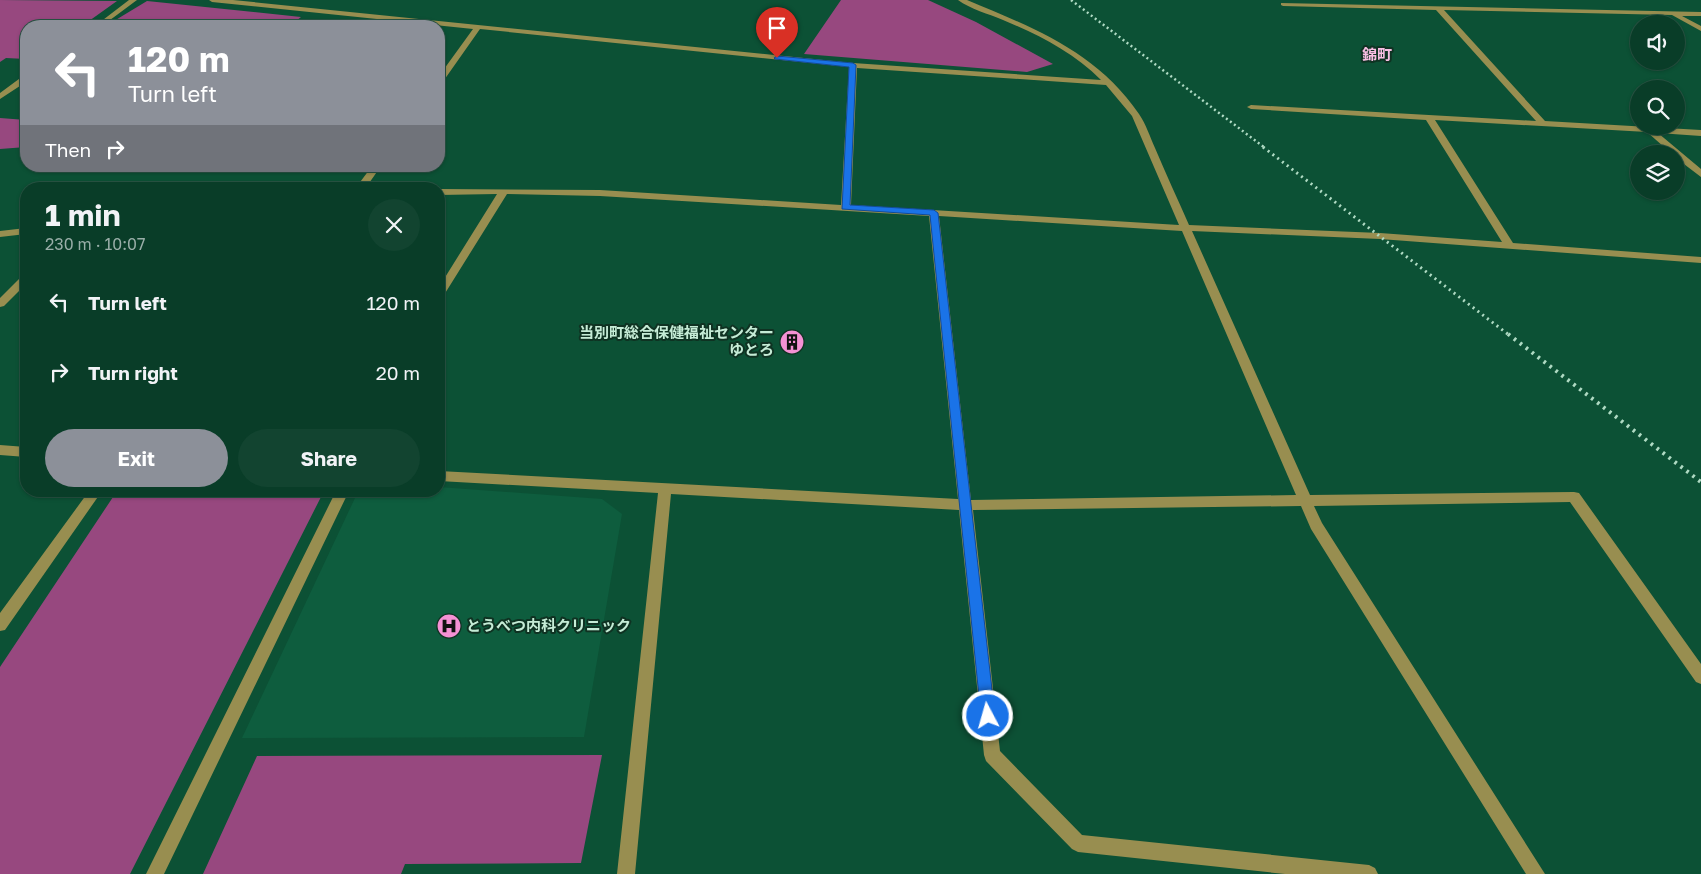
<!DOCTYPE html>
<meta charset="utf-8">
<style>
:root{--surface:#093d28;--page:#124430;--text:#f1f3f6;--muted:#99aea8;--line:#295645;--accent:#8c9099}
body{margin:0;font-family:"Golos Text","Noto Sans JP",sans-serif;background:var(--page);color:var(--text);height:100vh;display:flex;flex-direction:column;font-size:19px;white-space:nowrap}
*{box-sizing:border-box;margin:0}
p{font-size:16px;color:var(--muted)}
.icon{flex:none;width:28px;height:28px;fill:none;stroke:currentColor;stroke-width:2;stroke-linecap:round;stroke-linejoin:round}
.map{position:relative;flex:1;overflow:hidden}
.drawer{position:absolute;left:20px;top:182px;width:425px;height:315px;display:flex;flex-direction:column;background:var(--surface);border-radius:20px;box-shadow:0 1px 4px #0004,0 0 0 1px var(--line)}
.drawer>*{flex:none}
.guide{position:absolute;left:20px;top:20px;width:425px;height:152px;border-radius:20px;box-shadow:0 1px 4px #0004,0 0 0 1px var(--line);background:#8c9099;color:#fff;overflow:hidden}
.fabs{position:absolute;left:1630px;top:15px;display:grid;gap:10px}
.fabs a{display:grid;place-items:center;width:55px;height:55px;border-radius:50%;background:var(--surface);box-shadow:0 1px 4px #0004,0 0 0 1px var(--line);font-size:25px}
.pin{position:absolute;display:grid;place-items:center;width:42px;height:42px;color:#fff;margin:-51px -21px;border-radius:50% 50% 50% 0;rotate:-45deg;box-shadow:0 0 5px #0007}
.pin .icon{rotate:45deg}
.me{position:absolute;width:55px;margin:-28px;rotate:354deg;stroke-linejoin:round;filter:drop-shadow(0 0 4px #0008)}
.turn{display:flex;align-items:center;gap:18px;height:105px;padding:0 25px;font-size:22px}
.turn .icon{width:65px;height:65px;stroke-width:2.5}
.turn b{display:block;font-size:35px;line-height:42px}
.then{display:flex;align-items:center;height:48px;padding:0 25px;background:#0003;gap:10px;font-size:19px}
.round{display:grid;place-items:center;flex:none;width:52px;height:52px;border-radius:26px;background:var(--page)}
.overview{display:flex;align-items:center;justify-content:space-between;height:85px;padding:0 25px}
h1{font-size:30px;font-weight:700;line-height:38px}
.action{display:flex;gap:10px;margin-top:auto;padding:10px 25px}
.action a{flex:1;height:58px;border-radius:30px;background:var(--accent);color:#fff;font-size:20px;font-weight:700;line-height:58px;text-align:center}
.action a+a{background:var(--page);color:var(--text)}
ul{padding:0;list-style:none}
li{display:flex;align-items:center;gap:15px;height:70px;padding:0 25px}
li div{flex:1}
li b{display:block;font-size:19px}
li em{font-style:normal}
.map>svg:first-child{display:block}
.built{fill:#0e5d3e}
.green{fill:#97487f}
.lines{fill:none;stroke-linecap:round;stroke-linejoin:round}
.minor{fill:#988e50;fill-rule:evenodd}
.rail-far2{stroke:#afdac3;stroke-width:2.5;stroke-dasharray:2 3;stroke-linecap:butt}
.rail-far1{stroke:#afdac3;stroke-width:3;stroke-dasharray:2 4;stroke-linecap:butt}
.rail{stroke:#afdac3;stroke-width:4;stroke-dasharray:2.5 5;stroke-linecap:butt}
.route{fill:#1a73e8;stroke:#114b97}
.labels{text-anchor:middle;stroke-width:4;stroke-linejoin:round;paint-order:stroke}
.far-quarter-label{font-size:15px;font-weight:bold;fill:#f8bfe3;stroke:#0f3222}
.poi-label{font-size:15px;font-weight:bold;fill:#c5ecd6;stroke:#0f3222;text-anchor:end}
</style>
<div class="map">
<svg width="1701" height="874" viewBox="0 0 1701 874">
<rect width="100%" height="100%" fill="#0c5135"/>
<path class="built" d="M 439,487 L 602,499 L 622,514 L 584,737 L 242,738 L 355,498 L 368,491 L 439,491 Z"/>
<path class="green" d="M 0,0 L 117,1 L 82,26 L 26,26 L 26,59 L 6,58 L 0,62 Z
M 841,0 L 928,0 L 976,22 L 1053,64 L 1027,72 L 804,54 Z
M 147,1 L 301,17 L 290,26 L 119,26 L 109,24 Z
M 0,118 L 26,120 L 26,147 L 0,149 Z
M 117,491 L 324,491 L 130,874 L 0,874 L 0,667 Z
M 602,755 L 581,863 L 405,864 L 401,874 L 203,874 L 257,756 Z"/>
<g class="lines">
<path class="minor" d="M 129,0 L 137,0 L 102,26 L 95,26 Z
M 209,0 L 233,0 L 853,63 L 1101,80 C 1073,52 1039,35 1003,20 C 989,14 970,9 958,0 L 967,0 C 1034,28 1097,52 1139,114 C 1146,124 1150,137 1155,148 C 1166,174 1178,200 1189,225 L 1380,233 L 1502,242 L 1426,120 L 1251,109 L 1247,107 L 1251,105 L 1536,121 L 1436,10 L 1283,6 L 1281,5 L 1281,3 L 1701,12 L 1701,16 L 1682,16 L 1701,26 L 1701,31 L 1672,15 L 1444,10 L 1545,121 L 1701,130 L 1701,136 L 1658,133 L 1701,169 L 1701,177 L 1676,158 L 1676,154 L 1672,154 L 1647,132 L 1435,120 L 1513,243 L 1701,257 L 1701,263 L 1380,239 L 1192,231 L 1310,495 L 1574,492 L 1579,493 L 1701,664 L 1701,684 L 1696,682 L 1570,502 L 1314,506 L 1322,523 L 1545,874 L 1526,874 L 1311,529 L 1301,506 L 973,510 L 1000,751 L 1082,835 L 1369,865 L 1375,868 L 1378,874 L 1285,874 L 1078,852 L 1072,849 L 986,761 L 984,755 L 959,510 L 671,494 L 635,874 L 617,874 L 658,493 L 439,481 L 439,471 L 958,499 L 929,216 L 600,196 L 507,194 L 444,295 L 439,298 L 439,287 L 497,194 L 439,195 L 439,189 L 600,190 L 841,205 L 849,67 L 480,29 L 442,83 L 439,83 L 439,76 L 473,29 L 212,2 ZM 857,68 L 1106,85 L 1132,116 L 1179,225 L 851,205 ZM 939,216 L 1182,231 L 1296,495 L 971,500 Z
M 23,76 L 26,76 L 26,82 L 0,99 L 0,93 Z
M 372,166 L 381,166 L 365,189 L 355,189 Z
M 26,228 L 26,234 L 0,237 L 0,231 Z
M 26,275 L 26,284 L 4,306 L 0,307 L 0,298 L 22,276 Z
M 0,445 L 26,447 L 26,457 L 0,455 Z
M 89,491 L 102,491 L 5,630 L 0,631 L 0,613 Z
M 336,491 L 349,491 L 164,874 L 146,874 Z"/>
<path class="rail-far2" d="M 1071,0 L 1265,148"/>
<path class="rail-far1" d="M 1263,147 L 1509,335"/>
<path class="rail" d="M 1508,334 L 1701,482"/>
</g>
<path class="route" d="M 777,56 L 853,63 L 856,65 L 850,205 L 934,210 L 938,213 L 995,716 L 993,721 L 988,723 L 983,721 L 981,716 L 930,215 L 842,209 L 849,67 L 775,59 L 774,58 Z"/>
<defs>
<symbol id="building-disc" viewBox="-11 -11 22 22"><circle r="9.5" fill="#f491d4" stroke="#0f3222"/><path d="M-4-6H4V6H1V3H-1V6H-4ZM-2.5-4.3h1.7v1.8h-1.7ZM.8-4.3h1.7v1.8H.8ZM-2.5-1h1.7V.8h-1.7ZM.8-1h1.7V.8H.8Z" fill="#111"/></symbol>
<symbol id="hospital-disc" viewBox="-11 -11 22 22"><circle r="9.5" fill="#f491d4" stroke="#0f3222"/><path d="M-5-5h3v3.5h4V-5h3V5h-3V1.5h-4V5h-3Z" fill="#111"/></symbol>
</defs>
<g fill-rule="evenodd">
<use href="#building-disc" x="778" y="328" width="28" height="28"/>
<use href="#hospital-disc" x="435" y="612" width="28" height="28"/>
</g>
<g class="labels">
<g class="far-quarter-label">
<text x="1377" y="60">錦町</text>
</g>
<g class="poi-label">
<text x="774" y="338">当別町総合保健福祉センター<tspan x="774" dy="17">ゆとろ</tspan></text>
<text x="466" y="631" text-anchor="start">とうべつ内科クリニック</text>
</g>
</g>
</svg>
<div class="fabs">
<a><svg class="icon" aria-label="sound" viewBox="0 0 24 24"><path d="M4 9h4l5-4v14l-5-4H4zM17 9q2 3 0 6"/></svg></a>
<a><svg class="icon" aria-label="search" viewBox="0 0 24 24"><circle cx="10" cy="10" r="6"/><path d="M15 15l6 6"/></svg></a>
<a><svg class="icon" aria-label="layers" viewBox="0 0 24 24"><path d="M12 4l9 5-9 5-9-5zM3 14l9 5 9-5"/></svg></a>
</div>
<div class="pin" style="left:777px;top:58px;background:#d93025"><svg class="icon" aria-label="arrive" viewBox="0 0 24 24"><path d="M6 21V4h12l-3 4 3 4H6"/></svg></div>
<svg class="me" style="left:988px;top:716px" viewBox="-20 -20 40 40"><circle r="17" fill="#1a73e8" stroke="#fff" stroke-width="3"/><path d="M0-11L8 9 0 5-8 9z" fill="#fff"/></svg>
<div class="guide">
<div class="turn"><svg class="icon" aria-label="left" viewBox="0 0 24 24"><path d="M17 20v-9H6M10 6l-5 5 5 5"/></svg><div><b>120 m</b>Turn left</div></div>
<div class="then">Then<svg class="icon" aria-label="right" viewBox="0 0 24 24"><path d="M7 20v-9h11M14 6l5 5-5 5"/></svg></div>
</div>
<section class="drawer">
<div class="overview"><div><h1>1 min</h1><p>230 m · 10:07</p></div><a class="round"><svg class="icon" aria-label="close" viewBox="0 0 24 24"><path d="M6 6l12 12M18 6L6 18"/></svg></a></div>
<ul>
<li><svg class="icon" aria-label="left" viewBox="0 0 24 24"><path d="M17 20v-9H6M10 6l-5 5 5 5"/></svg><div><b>Turn left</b></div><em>120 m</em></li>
<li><svg class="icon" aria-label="right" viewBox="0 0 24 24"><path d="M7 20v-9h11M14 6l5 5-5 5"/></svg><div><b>Turn right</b></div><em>20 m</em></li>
</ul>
<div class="action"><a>Exit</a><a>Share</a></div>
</section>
</div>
